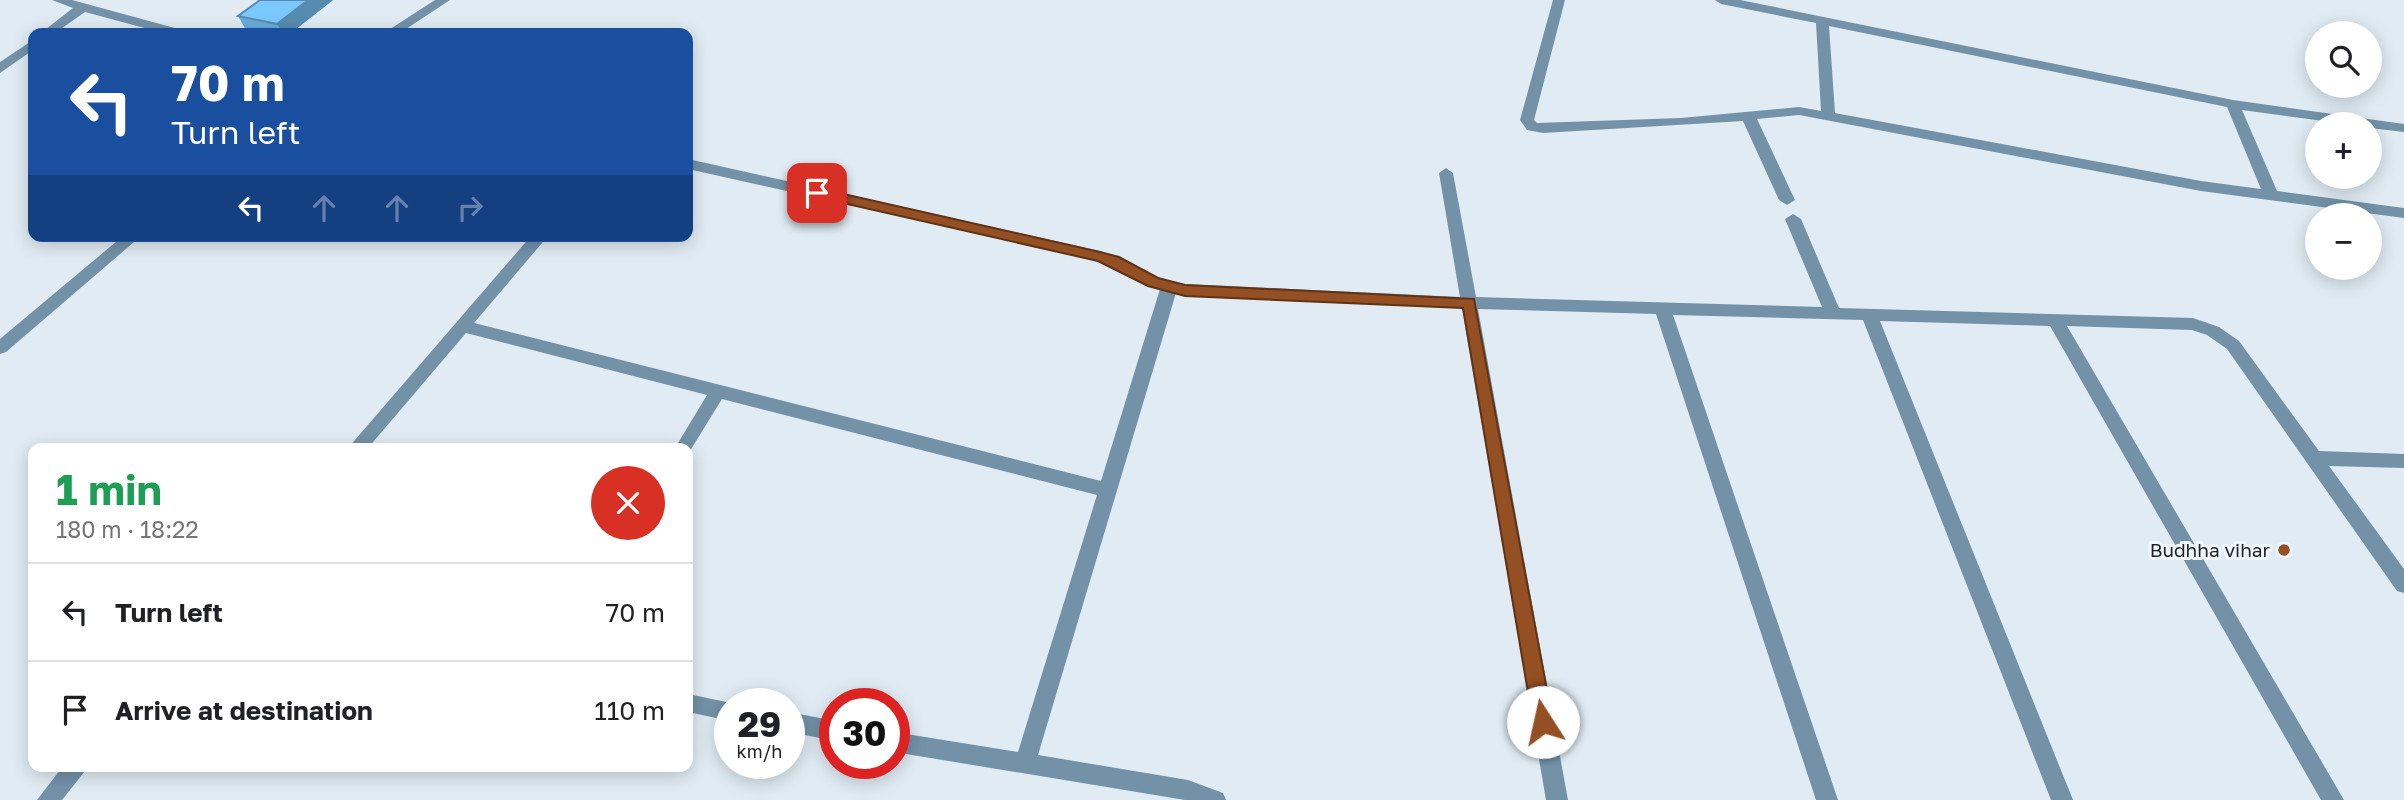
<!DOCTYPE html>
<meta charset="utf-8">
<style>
:root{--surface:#fff;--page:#f2f2f2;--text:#202124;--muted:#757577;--line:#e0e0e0}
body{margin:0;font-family:"Golos Text",sans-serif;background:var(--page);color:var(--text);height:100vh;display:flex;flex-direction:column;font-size:26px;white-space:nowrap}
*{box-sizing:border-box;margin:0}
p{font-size:23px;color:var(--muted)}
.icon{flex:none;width:38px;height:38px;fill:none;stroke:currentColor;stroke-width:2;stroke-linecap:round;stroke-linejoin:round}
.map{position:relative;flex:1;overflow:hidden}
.sheet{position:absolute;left:28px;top:443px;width:665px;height:329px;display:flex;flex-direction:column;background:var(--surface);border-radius:14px;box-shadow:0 4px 18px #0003}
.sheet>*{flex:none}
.guide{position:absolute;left:28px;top:28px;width:665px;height:214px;border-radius:14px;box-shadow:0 4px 18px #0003;background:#1a4fa0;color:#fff;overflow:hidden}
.fabs{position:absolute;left:2305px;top:21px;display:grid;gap:14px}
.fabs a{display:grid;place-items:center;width:77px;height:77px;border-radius:50%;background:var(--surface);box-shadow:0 4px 18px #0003;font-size:35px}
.speed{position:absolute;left:714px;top:688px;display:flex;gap:14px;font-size:35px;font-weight:700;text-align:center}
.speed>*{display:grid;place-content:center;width:91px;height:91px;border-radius:50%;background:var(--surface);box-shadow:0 4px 18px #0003;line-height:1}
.speed small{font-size:18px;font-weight:400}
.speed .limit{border:10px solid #d22;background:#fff;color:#111}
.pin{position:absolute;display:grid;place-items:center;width:60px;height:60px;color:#fff;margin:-30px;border-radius:14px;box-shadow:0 4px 10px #0006}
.me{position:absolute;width:77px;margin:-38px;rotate:350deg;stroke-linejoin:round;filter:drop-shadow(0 0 5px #0008)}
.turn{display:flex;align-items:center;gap:24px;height:147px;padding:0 28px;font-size:32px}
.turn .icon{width:91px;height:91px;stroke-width:2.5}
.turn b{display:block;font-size:49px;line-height:60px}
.lanes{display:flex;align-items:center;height:66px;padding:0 28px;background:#0003;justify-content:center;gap:35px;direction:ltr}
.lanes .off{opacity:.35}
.round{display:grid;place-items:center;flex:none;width:74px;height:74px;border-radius:37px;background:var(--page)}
.summary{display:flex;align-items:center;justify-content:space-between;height:119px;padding:0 28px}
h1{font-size:42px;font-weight:700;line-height:52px;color:#1e9e55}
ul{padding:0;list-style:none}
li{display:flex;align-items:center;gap:21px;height:98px;padding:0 28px;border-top:2px solid var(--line)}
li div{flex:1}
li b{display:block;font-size:26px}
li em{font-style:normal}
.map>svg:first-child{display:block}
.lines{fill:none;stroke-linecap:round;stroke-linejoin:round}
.minor{fill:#7392a8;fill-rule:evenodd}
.wall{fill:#69acd9}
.shaded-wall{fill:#558cb0}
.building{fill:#7ac8fc;stroke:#558cb0;stroke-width:2}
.route{fill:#944f23;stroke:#603317;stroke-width:2}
.poi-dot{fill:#944f23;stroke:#eff8fe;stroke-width:2.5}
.labels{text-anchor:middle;stroke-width:6;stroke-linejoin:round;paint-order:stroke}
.poi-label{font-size:19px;fill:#1e2225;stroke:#eff8fe;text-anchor:end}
</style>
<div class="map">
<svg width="2404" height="800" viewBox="0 0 2404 800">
<rect width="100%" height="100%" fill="#e0ebf3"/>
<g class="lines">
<path class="minor" d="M 52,0 L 72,0 L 182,30 L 184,33 L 163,33 L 85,12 L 55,33 L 41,33 L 73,8 Z
M 435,0 L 450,0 L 400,33 L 384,33 Z
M 1553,0 L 1565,0 L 1534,120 L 1537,123 L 1681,118 L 1799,107 L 1821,111 L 1816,23 L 1721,4 L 1715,0 L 1740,0 L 2233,100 L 2404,124 L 2404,132 L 2370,128 L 2370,124 L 2346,124 L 2242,110 L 2277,191 L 2404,208 L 2404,218 L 2201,191 L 1799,115 L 1757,119 L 1795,200 L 1787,205 L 1779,200 L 1743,121 L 1543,133 L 1527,130 L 1520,120 ZM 1829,26 L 2227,107 L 2261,189 L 2201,181 L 1835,113 Z
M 33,40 L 33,50 L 0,73 L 0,62 Z
M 688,159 L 1100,251 L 1158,278 L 1185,284 L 1460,297 L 1439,173 L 1446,168 L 1453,173 L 1476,297 L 1822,307 L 1785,219 L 1793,214 L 1801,219 L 1839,308 L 2193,318 L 2219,327 L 2239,341 L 2319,451 L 2404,454 L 2404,468 L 2329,466 L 2404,569 L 2404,593 L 2397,591 L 2227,349 L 2207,335 L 2192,330 L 2067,326 L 2344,800 L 2321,800 L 2050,326 L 1880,321 L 2073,800 L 2051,800 L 1863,320 L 1673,315 L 1838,800 L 1816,800 L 1656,314 L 1478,309 L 1568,800 L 1546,800 L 1462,308 L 1176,293 L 1038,755 L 1188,780 L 1223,793 L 1226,800 L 1185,800 L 894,752 L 894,732 L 1018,752 L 1097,495 L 722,399 L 688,454 L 688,448 L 675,448 L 707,395 L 466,333 L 368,448 L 348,448 L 531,236 L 548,236 L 474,323 L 1101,481 L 1160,289 L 1147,286 L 1096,260 L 688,169 Z
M 123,236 L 141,236 L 6,352 L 0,354 L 0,339 Z
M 688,694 L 736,704 L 730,704 L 730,721 L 688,712 Z
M 789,712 L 835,721 L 835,741 L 789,732 Z
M 63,766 L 89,766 L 62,800 L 37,800 Z"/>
</g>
<path class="wall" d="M 333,0 L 291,33 L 264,33 L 246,30 L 238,16 Z"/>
<path class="shaded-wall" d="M 308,0 L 333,0 L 291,33 L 283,33 L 277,24 Z"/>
<path class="building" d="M 260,0 L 308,0 L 277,24 L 238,16 Z"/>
<path class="route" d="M 817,188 L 1100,252 L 1119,257 L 1158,278 L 1185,285 L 1474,299 L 1553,722 L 1550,728 L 1543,730 L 1536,728 L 1533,722 L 1463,308 L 1185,296 L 1148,286 L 1098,261 L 812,196 L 812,190 Z"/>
<circle class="poi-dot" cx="2284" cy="550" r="7"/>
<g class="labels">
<g class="poi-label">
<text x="2270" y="557">Budhha vihar</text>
</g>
</g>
</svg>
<div class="fabs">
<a><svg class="icon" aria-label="search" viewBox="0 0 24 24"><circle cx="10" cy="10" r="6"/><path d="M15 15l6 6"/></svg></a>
<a>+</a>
<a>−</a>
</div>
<div class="speed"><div>29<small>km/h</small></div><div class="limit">30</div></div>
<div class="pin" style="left:817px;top:193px;background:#d93025"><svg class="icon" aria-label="arrive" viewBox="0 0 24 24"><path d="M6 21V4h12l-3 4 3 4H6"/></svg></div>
<svg class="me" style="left:1543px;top:722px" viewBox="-20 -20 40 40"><circle r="19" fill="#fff"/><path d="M0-13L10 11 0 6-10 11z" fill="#944f23"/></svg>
<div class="guide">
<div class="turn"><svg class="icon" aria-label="left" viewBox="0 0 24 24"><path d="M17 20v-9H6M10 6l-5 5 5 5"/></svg><div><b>70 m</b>Turn left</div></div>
<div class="lanes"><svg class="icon" aria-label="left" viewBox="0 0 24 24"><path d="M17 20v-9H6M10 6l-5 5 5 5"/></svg><svg class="icon off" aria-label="ahead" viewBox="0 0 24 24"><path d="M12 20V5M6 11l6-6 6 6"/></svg><svg class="icon off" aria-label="ahead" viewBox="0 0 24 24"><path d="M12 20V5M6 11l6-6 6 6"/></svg><svg class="icon off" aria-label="right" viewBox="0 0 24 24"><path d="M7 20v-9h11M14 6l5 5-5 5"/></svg></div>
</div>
<section class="sheet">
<div class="summary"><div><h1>1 min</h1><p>180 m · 18:22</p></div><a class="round" style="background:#d93025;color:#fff"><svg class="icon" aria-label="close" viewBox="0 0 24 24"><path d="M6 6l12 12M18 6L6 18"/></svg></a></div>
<ul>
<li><svg class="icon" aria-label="left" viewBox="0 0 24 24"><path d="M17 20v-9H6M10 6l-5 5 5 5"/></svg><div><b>Turn left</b></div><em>70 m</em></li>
<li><svg class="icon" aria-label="arrive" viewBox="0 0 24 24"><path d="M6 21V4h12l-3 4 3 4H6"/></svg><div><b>Arrive at destination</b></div><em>110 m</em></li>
</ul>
</section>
</div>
